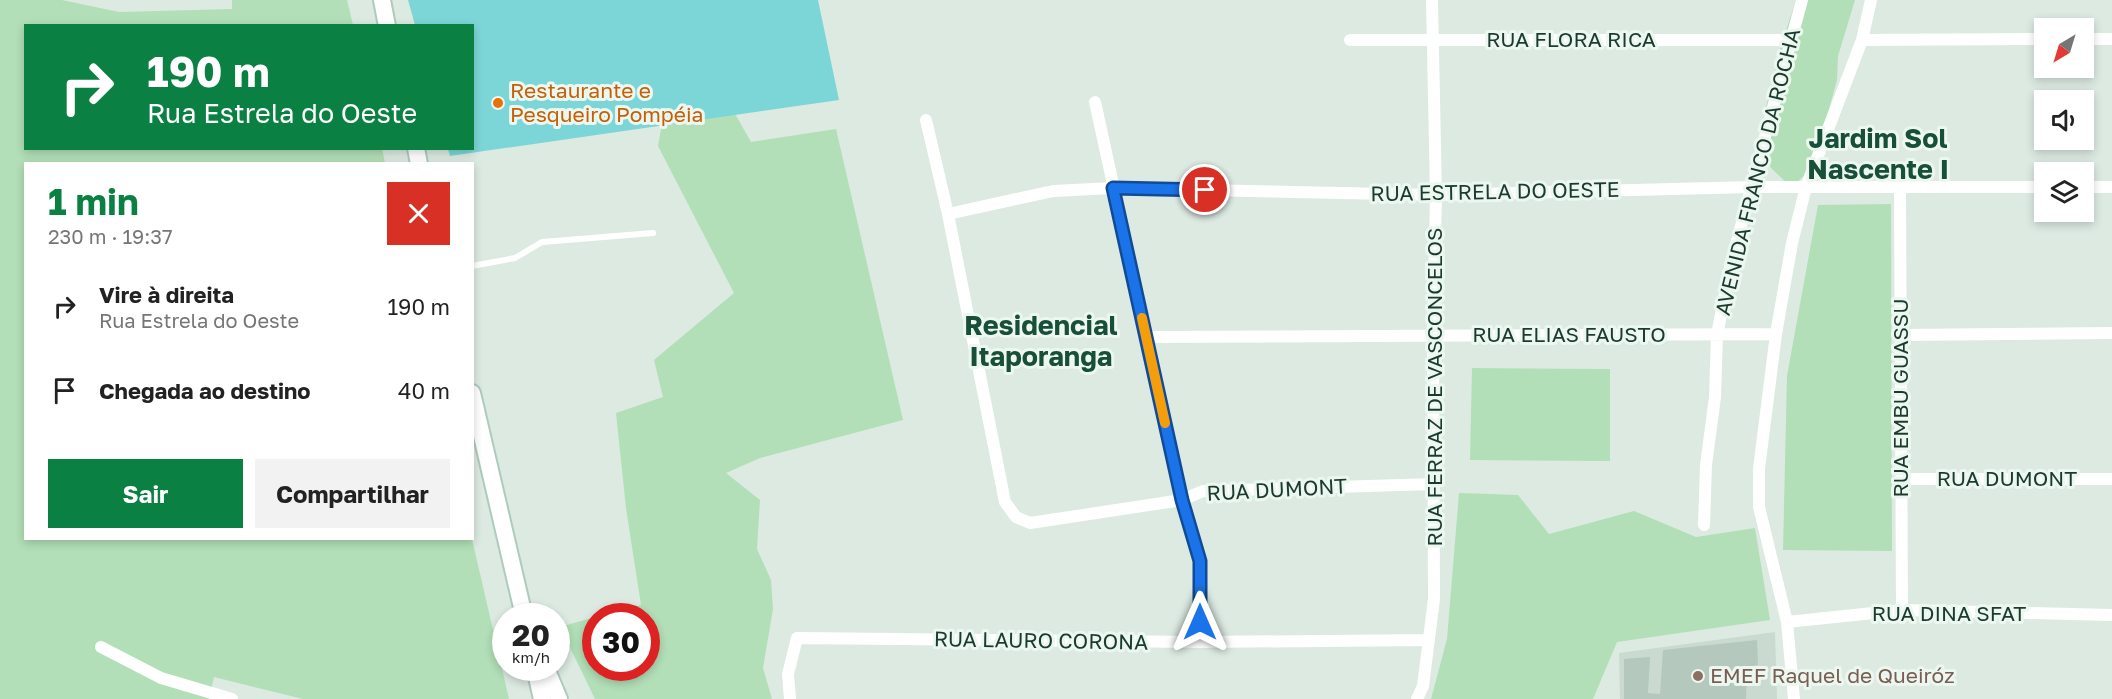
<!DOCTYPE html>
<html lang="pt">
<meta charset="utf-8">
<style>
:root{--surface:#fff;--page:#f2f2f2;--text:#222;--muted:#767676;--accent:#0b8043}
body{margin:0;font-family:"Golos Text",sans-serif;background:var(--page);color:var(--text);height:100vh;display:flex;flex-direction:column;font-size:22px;white-space:nowrap}
*{box-sizing:border-box;margin:0}
p{font-size:20px;color:var(--muted)}
.icon{flex:none;width:33px;height:33px;fill:none;stroke:currentColor;stroke-width:2;stroke-linecap:round;stroke-linejoin:round}
.map{position:relative;flex:1;overflow:hidden}
.side{position:absolute;left:24px;top:162px;width:450px;height:378px;display:flex;flex-direction:column;background:var(--surface);border-radius:0px;box-shadow:0 3px 9px #0003}
.side>*{flex:none}
.top-card{position:absolute;left:24px;top:24px;width:450px;height:126px;border-radius:0px;box-shadow:0 3px 9px #0003;background:#0b8043;color:#fff;overflow:hidden}
.needle{width:39px;rotate:218deg}
.fabs{position:absolute;left:2034px;top:18px;display:grid;gap:12px}
.fabs a{display:grid;place-items:center;width:60px;height:60px;border-radius:0px;background:var(--surface);box-shadow:0 3px 9px #0003;font-size:30px}
.speed{position:absolute;left:492px;top:603px;display:flex;gap:12px;font-size:30px;font-weight:700;text-align:center}
.speed>*{display:grid;place-content:center;width:78px;height:78px;border-radius:50%;background:var(--surface);box-shadow:0 3px 9px #0003;line-height:1}
.speed small{font-size:15px;font-weight:400}
.speed .limit{border:9px solid #d22;background:#fff;color:#111}
.pin{position:absolute;display:grid;place-items:center;width:51px;height:51px;color:#fff;margin:-26px;border:3px solid #fff;border-radius:50%;box-shadow:0 2px 6px #0007}
.me{position:absolute;width:66px;margin:-33px;rotate:0deg;stroke-linejoin:round;filter:drop-shadow(0 0 4px #0008)}
.turn{display:flex;align-items:center;gap:21px;height:126px;padding:0 24px;font-size:27px}
.turn .icon{width:78px;height:78px;stroke-width:2.5}
.turn b{display:block;font-size:42px;line-height:51px}
.round{display:grid;place-items:center;flex:none;width:63px;height:63px;border-radius:0px;background:var(--page)}
.head{display:flex;align-items:center;justify-content:space-between;height:102px;padding:0 24px}
h1{font-size:36px;font-weight:700;line-height:45px;color:var(--accent)}
.action{display:flex;gap:12px;margin-top:auto;padding:12px 24px}
.action a{flex:1;height:69px;border-radius:0px;background:var(--accent);color:#fff;font-size:24px;font-weight:700;line-height:69px;text-align:center}
.action a+a{background:var(--page);color:var(--text)}
ul{padding:0;list-style:none}
li{display:flex;align-items:center;gap:18px;height:84px;padding:0 24px}
li div{flex:1}
li b{display:block;font-size:22px}
li em{font-style:normal}
.map>svg:first-child{display:block}
.built{fill:#cadad1}
.green{fill:#b2dfb7}
.water{fill:#7cd6d7}
.building{fill:#b4c8bd}
.lines{fill:none;stroke-linecap:round;stroke-linejoin:round}
.secondary-casing{stroke:#aecbbc;stroke-width:20}
.service{stroke:#fff;stroke-width:6}
.minor{stroke:#fff;stroke-width:12}
.secondary{stroke:#fff;stroke-width:16}
.route-casing{stroke:#114b97;stroke-width:15}
.route{stroke:#1a73e8;stroke-width:10}
.slow{stroke:#f59e0b;stroke-width:10}
.food-dot{fill:#e8710a;stroke:#ecf7f0;stroke-width:2}
.education-dot{fill:#8d6e63;stroke:#ecf7f0;stroke-width:2}
.labels{text-anchor:middle;stroke-width:6;stroke-linejoin:round;paint-order:stroke}
.street-label{font-size:21px;fill:#1c3b2e;stroke:#ecf7f0}
.food-label{font-size:21px;fill:#c56008;stroke:#ecf7f0;text-anchor:start}
.education-label{font-size:21px;fill:#785e54;stroke:#ecf7f0;text-anchor:start}
.district-label{font-size:27px;font-weight:bold;fill:#174f39;stroke:#ecf7f0}
</style>
<div class="map">
<svg width="2112" height="699" viewBox="0 0 2112 699">
<rect width="100%" height="100%" fill="#dceae2"/>
<path class="built" d="M 1775,632 L 1777,699 L 1620,699 L 1619,653 Z"/>
<path class="green" d="M 0,0 L 62,0 L 119,12 L 232,9 L 232,0 L 347,0 L 353,25 L 26,26 L 26,148 L 382,148 L 385,163 L 26,164 L 26,538 L 472,539 L 509,699 L 303,699 L 214,677 L 209,699 L 0,699 Z
M 1796,0 L 1855,0 L 1838,56 L 1837,80 L 1818,149 L 1810,171 L 1791,187 L 1771,168 L 1761,147 L 1763,120 L 1780,49 Z
M 704,59 L 751,142 L 836,129 L 903,420 L 760,458 L 726,473 L 760,500 L 757,549 L 771,580 L 773,609 L 763,668 L 772,699 L 595,699 L 560,627 L 595,617 L 596,668 L 646,668 L 646,616 L 599,616 L 641,605 L 626,508 L 616,413 L 663,397 L 654,360 L 734,293 L 658,146 L 670,79 Z
M 1891,204 L 1892,551 L 1783,550 L 1787,376 L 1818,205 Z
M 1472,368 L 1610,369 L 1610,461 L 1470,460 Z
M 1459,493 L 1518,495 L 1549,534 L 1634,511 L 1696,537 L 1755,528 L 1770,620 L 1617,642 L 1593,699 L 1431,699 L 1447,639 Z"/>
<path class="water" d="M 408,0 L 818,0 L 839,100 L 450,156 L 448,149 L 472,148 L 472,26 L 415,25 Z"/>
<path class="building" d="M 1757,640 L 1758,665 L 1747,667 L 1746,699 L 1624,699 L 1624,659 L 1650,657 L 1648,693 L 1660,694 L 1663,650 Z"/>
<g class="lines">
<defs>
<path id="secondary" d="M 382,0 L 387,26
M 416,148 L 419,164
M 472,393 L 524,616
M 535,668 L 542,699
M 546,668 L 559,699"/>
</defs>
<use href="#secondary" class="secondary-casing"/>
<path class="service" d="M 472,266 L 515,258 L 542,242 L 653,233"/>
<path class="minor" d="M 2084,39 L 2112,39
M 1350,40 L 1792,40
M 1862,40 L 2044,39
M 1095,102 L 1182,500 L 1200,561 L 1200,642
M 926,120 L 948,214 L 1005,502 L 1016,517 L 1030,523 L 1182,500 L 1203,491 L 1434,484
M 1900,187 L 1902,610
M 2084,187 L 2112,187
M 948,214 L 1053,191 L 1113,188 L 1436,195 L 1753,187 L 2044,187
M 1901,335 L 2112,333
M 1146,337 L 1776,334
M 1902,479 L 2112,479
M 1704,525 L 1706,465 L 1715,397 L 1717,335 L 1731,263 L 1802,0
M 1787,622 L 1902,610 L 2112,615
M 101,647 L 161,678 L 232,699
M 790,699 L 788,674 L 797,638 L 1200,642 L 1429,640
M 1417,699 L 1423,686 L 1434,599 L 1433,336 L 1436,195 L 1432,0
M 1794,699 L 1787,622 L 1759,507 L 1759,469 L 1776,334 L 1792,243 L 1806,187 L 1862,40 L 1871,0"/>
<use href="#secondary" class="secondary"/>
</g>
<g class="lines">
<defs>
<path id="route" d="M 1200,622 L 1200,561 L 1182,500 L 1113,188 L 1205,190"/>
</defs>
<use href="#route" class="route-casing"/>
<use href="#route" class="route"/>
<path class="slow" d="M 1142,318 L 1165,423"/>
</g>
<circle class="food-dot" cx="498" cy="103" r="6"/>
<circle class="education-dot" cx="1698" cy="676" r="6"/>
<g class="labels">
<g class="street-label">
<text x="1571" y="47">RUA FLORA RICA</text>
<text transform="translate(1758 172) rotate(-76)" y="7">AVENIDA FRANCO DA ROCHA</text>
<text transform="translate(1495 192) rotate(-1)" y="7">RUA ESTRELA DO OESTE</text>
<text x="1569" y="342">RUA ELIAS FAUSTO</text>
<text transform="translate(1435 387) rotate(-90)" y="7">RUA FERRAZ DE VASCONCELOS</text>
<text transform="translate(1901 398) rotate(-90)" y="7">RUA EMBU GUASSU</text>
<text x="2007" y="486">RUA DUMONT</text>
<text transform="translate(1277 490) rotate(-3)" y="7">RUA DUMONT</text>
<text x="1949" y="621">RUA DINA SFAT</text>
<text transform="translate(1041 641) rotate(1)" y="7">RUA LAURO CORONA</text>
</g>
<g class="food-label">
<text x="510" y="98">Restaurante e<tspan x="510" dy="24">Pesqueiro Pompéia</tspan></text>
</g>
<g class="education-label">
<text x="1710" y="683">EMEF Raquel de Queiróz</text>
</g>
<g class="district-label">
<text x="1878" y="148">Jardim Sol<tspan x="1878" dy="31">Nascente I</tspan></text>
<text x="1041" y="335">Residencial<tspan x="1041" dy="31">Itaporanga</tspan></text>
</g>
</g>
</svg>
<div class="fabs">
<a><svg class="needle" viewBox="-14 -14 28 28"><path d="M0-13l5 13h-10z" fill="#e53935"/><path d="M0 13l5-13h-10z" fill="#767676"/></svg></a>
<a><svg class="icon" aria-label="sound" viewBox="0 0 24 24"><path d="M4 9h4l5-4v14l-5-4H4zM17 9q2 3 0 6"/></svg></a>
<a><svg class="icon" aria-label="layers" viewBox="0 0 24 24"><path d="M12 4l9 5-9 5-9-5zM3 14l9 5 9-5"/></svg></a>
</div>
<div class="speed"><div>20<small>km/h</small></div><div class="limit">30</div></div>
<div class="pin" style="left:1205px;top:190px;background:#d93025"><svg class="icon" aria-label="arrive" viewBox="0 0 24 24"><path d="M6 21V4h12l-3 4 3 4H6"/></svg></div>
<svg class="me" style="left:1200px;top:622px" viewBox="-20 -20 40 40"><path d="M0-17L14 15 0 8-14 15z" fill="#1a73e8" stroke="#fff" stroke-width="4"/></svg>
<div class="top-card">
<div class="turn"><svg class="icon" aria-label="right" viewBox="0 0 24 24"><path d="M7 20v-9h11M14 6l5 5-5 5"/></svg><div><b>190 m</b>Rua Estrela do Oeste</div></div>
</div>
<section class="side">
<div class="head"><div><h1>1 min</h1><p>230 m · 19:37</p></div><a class="round" style="background:#d93025;color:#fff"><svg class="icon" aria-label="close" viewBox="0 0 24 24"><path d="M6 6l12 12M18 6L6 18"/></svg></a></div>
<ul>
<li><svg class="icon" aria-label="right" viewBox="0 0 24 24"><path d="M7 20v-9h11M14 6l5 5-5 5"/></svg><div><b>Vire à direita</b><p>Rua Estrela do Oeste</p></div><em>190 m</em></li>
<li><svg class="icon" aria-label="arrive" viewBox="0 0 24 24"><path d="M6 21V4h12l-3 4 3 4H6"/></svg><div><b>Chegada ao destino</b></div><em>40 m</em></li>
</ul>
<div class="action"><a>Sair</a><a>Compartilhar</a></div>
</section>
</div>
